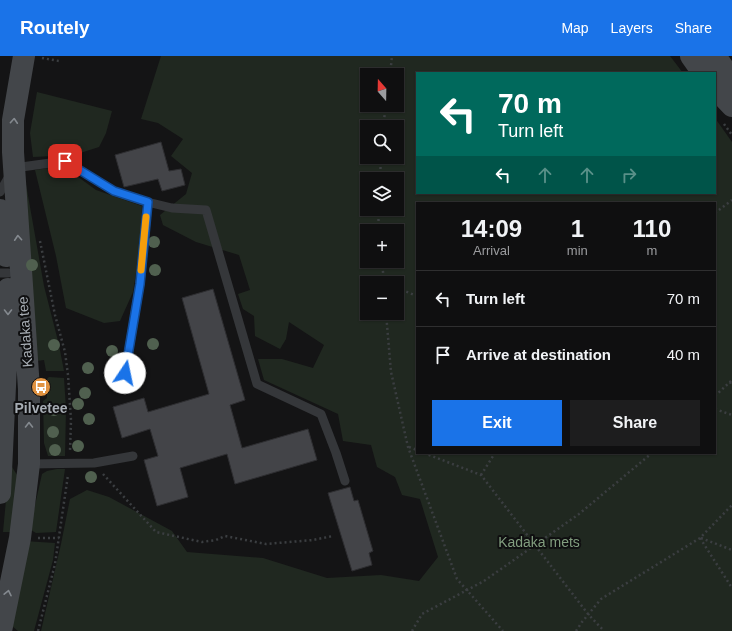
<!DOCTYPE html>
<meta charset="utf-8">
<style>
:root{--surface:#0f0f10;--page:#1d1d1e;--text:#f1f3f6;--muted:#9b9c9f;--line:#2f2f30;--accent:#1a73e8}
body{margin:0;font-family:Arial,sans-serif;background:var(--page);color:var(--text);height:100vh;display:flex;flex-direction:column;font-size:15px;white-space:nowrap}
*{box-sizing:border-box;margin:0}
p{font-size:13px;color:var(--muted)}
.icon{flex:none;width:22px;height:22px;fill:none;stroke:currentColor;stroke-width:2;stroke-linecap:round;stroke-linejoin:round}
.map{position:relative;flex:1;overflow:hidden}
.drawer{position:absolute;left:416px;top:146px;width:300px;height:252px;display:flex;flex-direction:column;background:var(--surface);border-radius:0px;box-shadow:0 1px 3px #0004,0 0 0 1px var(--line)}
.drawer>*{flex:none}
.guide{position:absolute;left:416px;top:16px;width:300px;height:122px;border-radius:0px;box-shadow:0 1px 3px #0004,0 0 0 1px var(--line);background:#00695c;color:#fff;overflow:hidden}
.needle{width:26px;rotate:340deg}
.controls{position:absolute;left:360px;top:12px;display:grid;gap:8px}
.controls a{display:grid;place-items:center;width:44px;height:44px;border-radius:0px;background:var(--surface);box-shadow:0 1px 3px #0004,0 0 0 1px var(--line);font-size:20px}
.pin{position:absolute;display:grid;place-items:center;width:34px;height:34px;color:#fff;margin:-17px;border-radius:8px;box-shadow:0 2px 6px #0006}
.me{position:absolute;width:44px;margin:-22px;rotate:11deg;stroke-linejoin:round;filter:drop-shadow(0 0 3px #0008)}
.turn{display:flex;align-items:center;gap:14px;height:84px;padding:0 16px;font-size:18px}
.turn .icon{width:52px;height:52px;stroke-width:2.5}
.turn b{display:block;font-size:28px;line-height:34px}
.lanes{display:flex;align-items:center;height:38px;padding:0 16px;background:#0003;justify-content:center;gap:20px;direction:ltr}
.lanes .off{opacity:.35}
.eta{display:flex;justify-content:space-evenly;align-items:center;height:68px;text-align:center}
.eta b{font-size:24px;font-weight:600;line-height:28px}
.action{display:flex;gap:8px;margin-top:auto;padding:8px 16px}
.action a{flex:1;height:46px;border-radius:0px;background:var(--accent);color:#fff;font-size:16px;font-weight:600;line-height:46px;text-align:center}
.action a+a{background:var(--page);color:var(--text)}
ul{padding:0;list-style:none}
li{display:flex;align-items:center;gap:12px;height:56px;padding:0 16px;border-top:1px solid var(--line)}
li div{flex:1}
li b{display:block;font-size:15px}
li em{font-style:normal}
header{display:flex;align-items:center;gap:24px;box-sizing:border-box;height:56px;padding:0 20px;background:var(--accent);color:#fff}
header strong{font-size:19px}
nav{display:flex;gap:22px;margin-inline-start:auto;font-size:14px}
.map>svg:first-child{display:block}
.green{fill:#202820;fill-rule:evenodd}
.building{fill:#434448;stroke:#2e2e31}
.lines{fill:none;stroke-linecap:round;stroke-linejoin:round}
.path{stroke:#3b3e41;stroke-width:2.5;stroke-dasharray:2 3;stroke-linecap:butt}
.service{stroke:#35373a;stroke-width:9}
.secondary{stroke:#43464a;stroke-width:22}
.tree{fill:#50604f}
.oneway{stroke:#84898f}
.route-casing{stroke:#114b97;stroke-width:10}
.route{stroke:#1a73e8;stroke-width:7}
.slow{stroke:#f59e0b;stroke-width:7}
.labels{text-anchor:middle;stroke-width:4;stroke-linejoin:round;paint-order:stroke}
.street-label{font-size:14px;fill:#a7adb4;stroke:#0f0f10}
.poi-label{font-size:14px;font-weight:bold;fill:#a7adb4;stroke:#0f0f10}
.park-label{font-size:14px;fill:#829e7f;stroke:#0f0f10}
</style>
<header>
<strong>Routely</strong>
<nav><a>Map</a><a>Layers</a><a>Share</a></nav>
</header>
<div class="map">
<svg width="732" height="575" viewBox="0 0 732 575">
<rect width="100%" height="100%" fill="#141415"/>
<path class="green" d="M 161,0 L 670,0 L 683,17 L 417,17 L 417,137 L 715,137 L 715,62 L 732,86 L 732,575 L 41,575 L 61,488 L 70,443 L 87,434 L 109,441 L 172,475 L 187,496 L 263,502 L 327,522 L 381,519 L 419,525 L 438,501 L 420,443 L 402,439 L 395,421 L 377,411 L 371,389 L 343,385 L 338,358 L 264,324 L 258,303 L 282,303 L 313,312 L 324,289 L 289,266 L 286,283 L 280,293 L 255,280 L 254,260 L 243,253 L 238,238 L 250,234 L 239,199 L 196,186 L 163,169 L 160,159 L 186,138 L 192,117 L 171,100 L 183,83 L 158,67 L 141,63 ZM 367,19 L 397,19 L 397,49 L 367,49 ZM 367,71 L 397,71 L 397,101 L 367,101 ZM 367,123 L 397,123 L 397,153 L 367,153 ZM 417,147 L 715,147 L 715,397 L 417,397 ZM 367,175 L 397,175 L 397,205 L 367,205 ZM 367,227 L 397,227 L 397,257 L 367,257 Z
M 37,36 L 112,55 L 106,77 L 99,91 L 74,99 L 33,101 L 30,77 Z
M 63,110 L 96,134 L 142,150 L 141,185 L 133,236 L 120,265 L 104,267 L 66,252 L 56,200 L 35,114 Z
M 24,117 L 44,230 L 59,289 L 64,315 L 46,315 L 44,304 L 37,305 Z
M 49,321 L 64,322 L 66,353 L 65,400 L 48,400 L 44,387 L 43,345 L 47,342 L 47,323 Z
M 12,411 L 17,419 L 14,476 L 3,476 L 6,444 Z
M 57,413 L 65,413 L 56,476 L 36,477 L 31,474 L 31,467 L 42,418 L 47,415 Z
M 24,485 L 55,487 L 53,504 L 34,575 L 18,575 L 12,570 Z"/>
<path class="building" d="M 161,86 L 169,115 L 181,113 L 185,129 L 162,135 L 158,123 L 124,131 L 115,99 Z
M 213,233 L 245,344 L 230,349 L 242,392 L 308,373 L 317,404 L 235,428 L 227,398 L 180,412 L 188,441 L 157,450 L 144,404 L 158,400 L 150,373 L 122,382 L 113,351 L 144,342 L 148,356 L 209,338 L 182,242 Z
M 350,431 L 354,445 L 358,444 L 373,495 L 369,497 L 372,509 L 352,515 L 328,437 Z"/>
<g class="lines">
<path class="path" d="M 42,2 L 59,5
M 390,19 L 392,0
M 724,68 L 732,79
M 383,71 L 386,49
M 380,123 L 381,101
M 378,153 L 379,175
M 715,157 L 732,144
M 40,185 L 55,259 L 65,296 L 68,319 L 71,364 L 70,395
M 382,205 L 384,227
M 397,232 L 417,240
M 386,257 L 391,316 L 408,391 L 457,523 L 503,575
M 730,326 L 732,330
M 715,340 L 732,324
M 715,353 L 732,359
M 409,391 L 417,394
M 424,397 L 481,419 L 588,558 L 604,575
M 103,418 L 156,476 L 202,486 L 216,484 L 225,480 L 266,488 L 313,484 L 333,480
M 481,419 L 495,397
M 38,482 L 59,482
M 700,482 L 732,532
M 701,482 L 732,494
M 38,575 L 55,508 L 68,419
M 412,575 L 422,558 L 484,525 L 579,458 L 652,397
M 576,575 L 582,566 L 601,543 L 700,482 L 732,449"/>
<path class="service" d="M 0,136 L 14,112 L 65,105 L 114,135 L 143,145 L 172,152 L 206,154 L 257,328 L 321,358 L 336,397 L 345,425
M 0,217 L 8,217
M 124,323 L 140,228 L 148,146
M 29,408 L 94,407 L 133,400"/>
<path class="secondary" d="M 691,0 L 703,17
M 715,0 L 732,24
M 715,32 L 732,50
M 0,154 L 6,200
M 0,437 L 8,266 L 8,233
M 1,575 L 20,482 L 29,408 L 29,333 L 13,96 L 13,64 L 24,0"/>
</g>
<g class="tree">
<circle cx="154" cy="186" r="6"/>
<circle cx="32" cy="209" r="6"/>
<circle cx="155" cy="214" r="6"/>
<circle cx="153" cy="288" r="6"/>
<circle cx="54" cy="289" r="6"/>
<circle cx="112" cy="295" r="6"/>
<circle cx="88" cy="312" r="6"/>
<circle cx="85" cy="337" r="6"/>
<circle cx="78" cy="348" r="6"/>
<circle cx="54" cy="354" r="6"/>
<circle cx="89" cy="363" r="6"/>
<circle cx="53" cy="376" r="6"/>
<circle cx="78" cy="390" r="6"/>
<circle cx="55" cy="394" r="6"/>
<circle cx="91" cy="421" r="6"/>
</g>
<defs><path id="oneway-chevron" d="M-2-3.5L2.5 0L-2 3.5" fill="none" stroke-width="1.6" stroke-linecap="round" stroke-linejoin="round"/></defs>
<g class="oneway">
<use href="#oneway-chevron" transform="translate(14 65) rotate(-86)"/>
<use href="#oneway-chevron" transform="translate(18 182) rotate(-94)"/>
<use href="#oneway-chevron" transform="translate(8 256) rotate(90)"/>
<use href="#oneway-chevron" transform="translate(29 369) rotate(-90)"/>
<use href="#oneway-chevron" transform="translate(8 537) rotate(-78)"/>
</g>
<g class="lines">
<defs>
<path id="route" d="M 65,105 L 114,135 L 148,146 L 140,228 L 125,317"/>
</defs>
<use href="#route" class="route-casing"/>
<use href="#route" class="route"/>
<path class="slow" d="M 141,214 L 146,161"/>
</g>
<defs>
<symbol id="bus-disc" viewBox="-11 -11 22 22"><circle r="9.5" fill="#e09241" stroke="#0f0f10"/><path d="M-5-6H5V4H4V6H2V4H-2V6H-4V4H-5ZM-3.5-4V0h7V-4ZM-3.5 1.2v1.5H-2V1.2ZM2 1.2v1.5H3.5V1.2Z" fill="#fff"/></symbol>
</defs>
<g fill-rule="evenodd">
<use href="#bus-disc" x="30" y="320" width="22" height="22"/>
</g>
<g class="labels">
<g class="street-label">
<text transform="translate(25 276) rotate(-94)" y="5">Kadaka tee</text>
</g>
<g class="poi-label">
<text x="41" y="357">Pilvetee</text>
</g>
<g class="park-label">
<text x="539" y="491">Kadaka mets</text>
</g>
</g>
</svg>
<div class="controls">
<a><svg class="needle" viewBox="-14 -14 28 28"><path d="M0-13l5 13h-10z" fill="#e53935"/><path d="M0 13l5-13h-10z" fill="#9b9c9f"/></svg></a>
<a><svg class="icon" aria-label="search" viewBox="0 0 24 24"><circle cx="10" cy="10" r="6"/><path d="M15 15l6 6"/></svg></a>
<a><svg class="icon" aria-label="layers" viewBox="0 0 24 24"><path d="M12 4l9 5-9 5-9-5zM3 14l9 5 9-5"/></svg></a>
<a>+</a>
<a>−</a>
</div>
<div class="pin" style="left:65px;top:105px;background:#d93025"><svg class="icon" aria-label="arrive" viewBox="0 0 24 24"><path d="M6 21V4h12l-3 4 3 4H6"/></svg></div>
<svg class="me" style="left:125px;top:317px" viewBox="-20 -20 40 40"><circle r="19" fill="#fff"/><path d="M0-13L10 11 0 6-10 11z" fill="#1a73e8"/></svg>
<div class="guide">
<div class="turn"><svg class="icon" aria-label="left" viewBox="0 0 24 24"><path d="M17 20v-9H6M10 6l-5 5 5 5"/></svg><div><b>70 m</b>Turn left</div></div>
<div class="lanes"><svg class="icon" aria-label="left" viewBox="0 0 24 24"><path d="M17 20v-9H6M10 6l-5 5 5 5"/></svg><svg class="icon off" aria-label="ahead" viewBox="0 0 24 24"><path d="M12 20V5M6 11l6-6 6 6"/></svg><svg class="icon off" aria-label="ahead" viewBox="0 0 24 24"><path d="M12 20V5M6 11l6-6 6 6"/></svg><svg class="icon off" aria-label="right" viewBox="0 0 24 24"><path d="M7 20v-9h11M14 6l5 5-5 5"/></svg></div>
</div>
<section class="drawer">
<div class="eta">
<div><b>14:09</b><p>Arrival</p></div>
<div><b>1</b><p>min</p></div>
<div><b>110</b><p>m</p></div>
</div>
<ul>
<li><svg class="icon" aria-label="left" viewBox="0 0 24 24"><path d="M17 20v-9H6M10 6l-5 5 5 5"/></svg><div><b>Turn left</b></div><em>70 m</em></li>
<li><svg class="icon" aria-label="arrive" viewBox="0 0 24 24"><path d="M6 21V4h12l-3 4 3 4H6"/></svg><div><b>Arrive at destination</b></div><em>40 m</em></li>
</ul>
<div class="action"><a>Exit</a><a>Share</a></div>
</section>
</div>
